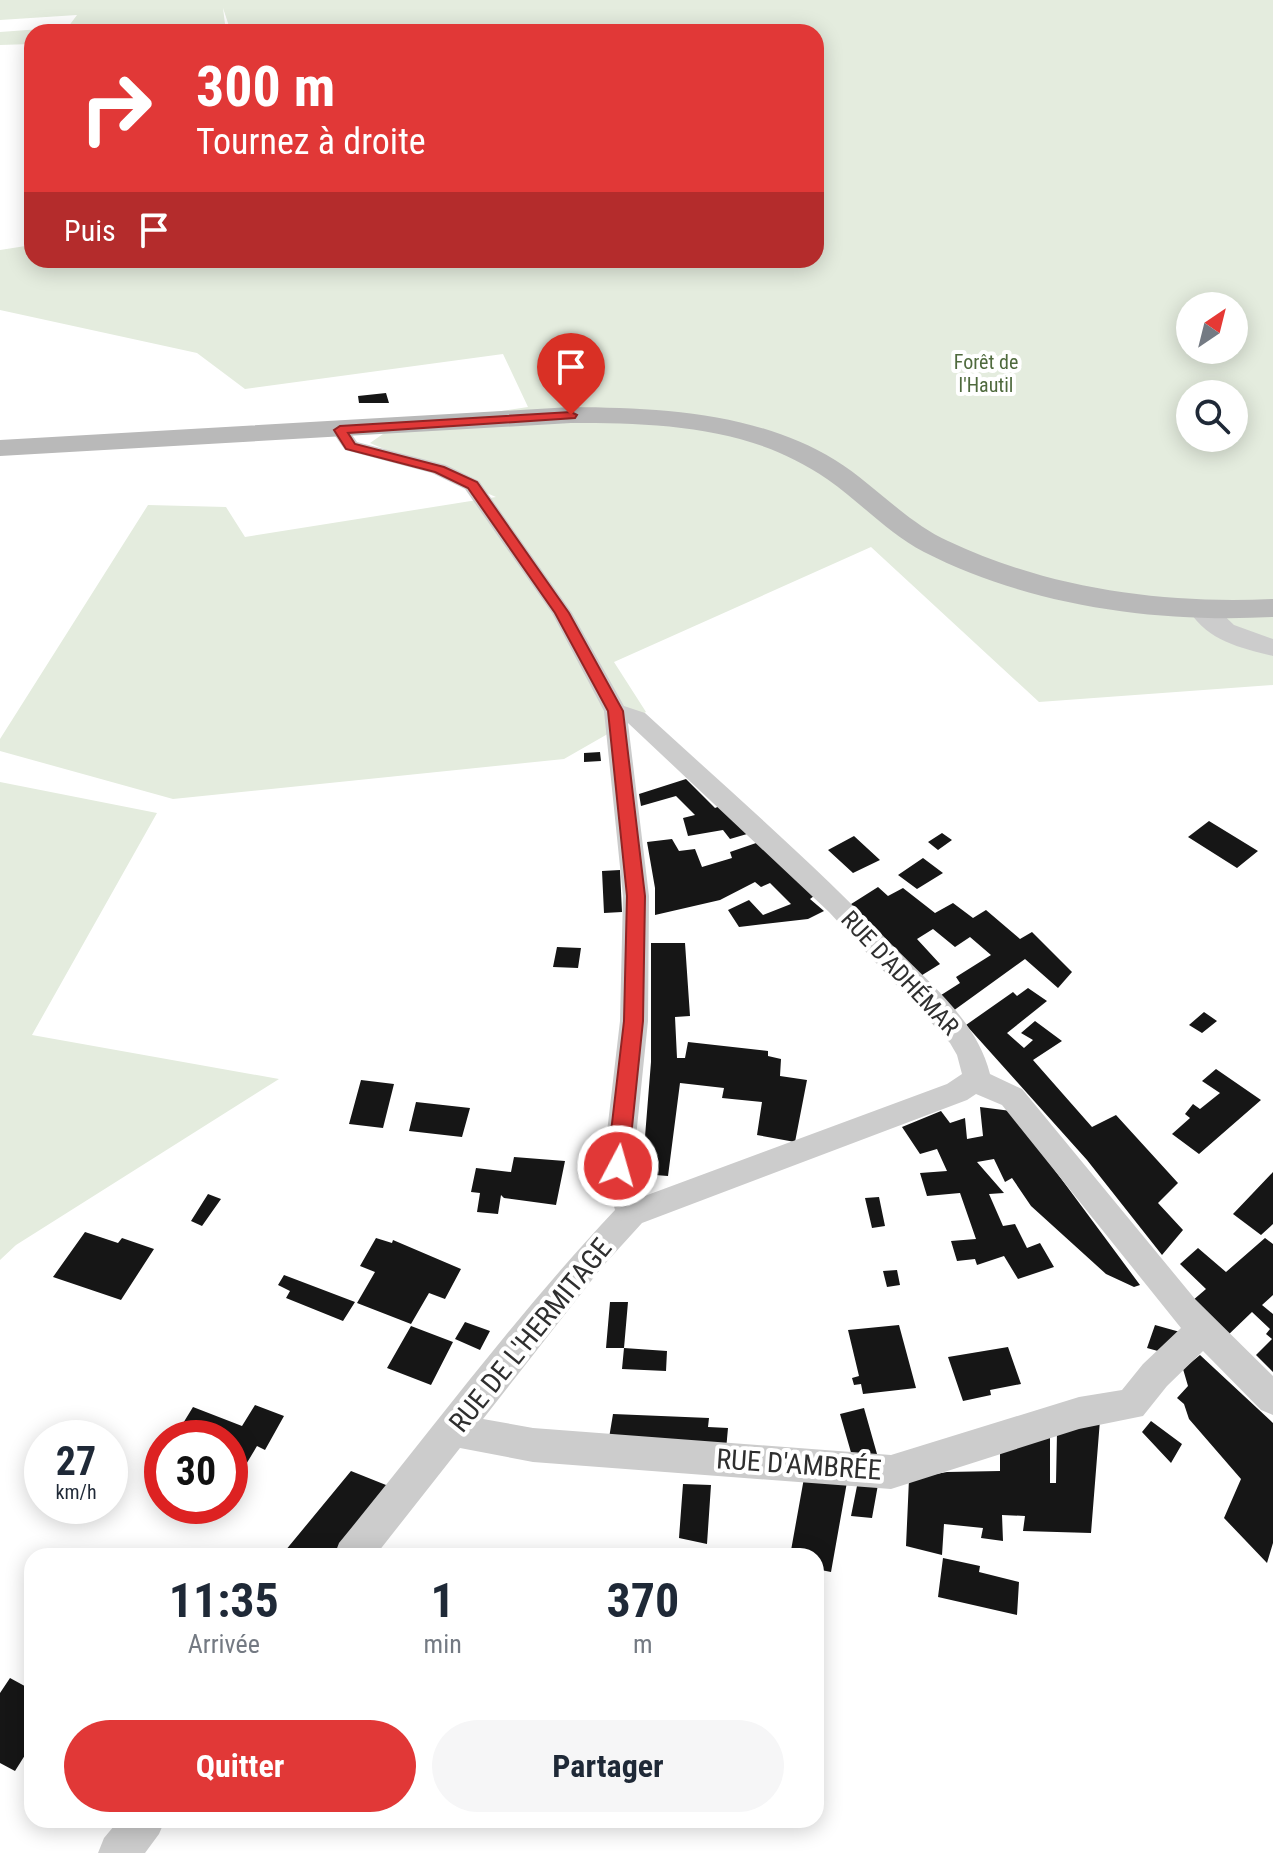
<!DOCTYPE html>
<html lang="fr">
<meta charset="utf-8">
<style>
:root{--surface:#fff;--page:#f6f6f7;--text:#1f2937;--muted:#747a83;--accent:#e13837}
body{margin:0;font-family:"Roboto Condensed",sans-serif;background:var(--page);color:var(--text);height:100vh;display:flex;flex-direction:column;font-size:30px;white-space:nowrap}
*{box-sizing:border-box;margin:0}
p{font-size:26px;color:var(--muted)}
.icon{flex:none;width:44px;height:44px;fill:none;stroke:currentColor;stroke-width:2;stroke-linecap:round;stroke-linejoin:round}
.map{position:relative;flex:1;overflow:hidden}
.details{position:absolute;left:24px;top:1548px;width:800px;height:280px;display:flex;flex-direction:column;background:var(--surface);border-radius:24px;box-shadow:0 4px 20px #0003}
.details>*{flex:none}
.banner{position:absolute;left:24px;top:24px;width:800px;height:244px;border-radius:24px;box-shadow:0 4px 20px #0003;background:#e13837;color:#fff;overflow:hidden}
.needle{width:52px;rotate:35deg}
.fabs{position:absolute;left:1176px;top:292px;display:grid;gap:16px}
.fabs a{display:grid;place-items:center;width:72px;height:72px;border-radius:50%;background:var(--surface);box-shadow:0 4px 20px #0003;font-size:40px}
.speed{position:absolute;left:24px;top:1420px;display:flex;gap:16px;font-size:40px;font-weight:700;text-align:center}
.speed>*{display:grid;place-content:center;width:104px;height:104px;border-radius:50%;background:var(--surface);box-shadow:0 4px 20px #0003;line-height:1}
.speed small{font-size:20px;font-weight:400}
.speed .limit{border:12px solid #d22;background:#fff;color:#111}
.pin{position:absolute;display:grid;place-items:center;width:68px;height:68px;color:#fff;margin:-82px -34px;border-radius:50% 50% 50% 0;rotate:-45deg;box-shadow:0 0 8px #0007}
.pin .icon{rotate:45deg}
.me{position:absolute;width:88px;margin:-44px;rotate:6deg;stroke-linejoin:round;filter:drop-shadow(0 0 6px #0008)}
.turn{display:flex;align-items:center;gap:28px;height:168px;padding:0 40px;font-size:36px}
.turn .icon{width:104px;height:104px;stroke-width:2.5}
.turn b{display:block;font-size:56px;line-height:68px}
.then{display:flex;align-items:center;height:76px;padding:0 40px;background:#0003;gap:16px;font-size:30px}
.eta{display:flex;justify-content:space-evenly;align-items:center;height:136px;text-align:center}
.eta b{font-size:48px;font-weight:700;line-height:56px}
.action{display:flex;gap:16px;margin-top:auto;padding:16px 40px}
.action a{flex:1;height:92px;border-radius:48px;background:var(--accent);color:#fff;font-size:32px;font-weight:700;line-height:92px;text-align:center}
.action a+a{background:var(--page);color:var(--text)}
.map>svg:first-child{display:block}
.green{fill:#e4ecde;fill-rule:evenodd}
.building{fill:#161616}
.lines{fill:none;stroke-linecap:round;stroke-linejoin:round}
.minor{fill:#ccc;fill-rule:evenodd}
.tertiary{fill:#ccc;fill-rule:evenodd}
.secondary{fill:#b9b9b9;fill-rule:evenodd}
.route{fill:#e13837;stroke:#922424;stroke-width:2}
.labels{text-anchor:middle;stroke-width:8;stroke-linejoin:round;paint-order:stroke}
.far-park-label{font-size:20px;fill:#4f6a3d;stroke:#fff}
.street-label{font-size:24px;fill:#2f2f2f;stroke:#fff}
.near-street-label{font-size:28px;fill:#2f2f2f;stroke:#fff}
</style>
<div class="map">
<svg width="1273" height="1853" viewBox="0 0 1273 1853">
<rect width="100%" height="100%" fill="#fff"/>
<path class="green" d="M 0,0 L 1273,0 L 1273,685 L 1039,702 L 871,547 L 614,662 L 646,712 L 564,759 L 173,799 L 0,751 L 0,739 L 148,505 L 226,507 L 245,537 L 496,497 L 370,443 L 393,427 L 528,407 L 503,354 L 245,389 L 197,353 L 0,310 L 0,250 L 32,245 L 32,260 L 816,260 L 816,32 L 231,32 L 223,8 L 226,32 L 32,32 L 32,44 L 0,45 L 0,32 L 68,27 L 77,15 L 0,20 ZM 1190,306 L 1234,306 L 1234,350 L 1190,350 ZM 1190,394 L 1234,394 L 1234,438 L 1190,438 Z
M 0,782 L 157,813 L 32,1035 L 279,1079 L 16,1245 L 0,1260 Z"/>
<path class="building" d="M 386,393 L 389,403 L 359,403 L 358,396 Z
M 600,752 L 601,761 L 584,762 L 584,753 Z
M 686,779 L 715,808 L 720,806 L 747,834 L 730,839 L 723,830 L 688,836 L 683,818 L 695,815 L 676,796 L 641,806 L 639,794 Z
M 1209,821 L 1258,851 L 1237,868 L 1188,837 Z
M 942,833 L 952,840 L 938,850 L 928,842 Z
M 854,836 L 880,860 L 853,873 L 828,850 Z
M 672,839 L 679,851 L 695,849 L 702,867 L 732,858 L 730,852 L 759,842 L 814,896 L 810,899 L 824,911 L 808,919 L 739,927 L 728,910 L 749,900 L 763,915 L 791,904 L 770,883 L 761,887 L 755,882 L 720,900 L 655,915 L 655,888 L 647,842 Z
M 923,858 L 943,873 L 917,889 L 898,875 Z
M 620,870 L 622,912 L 604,913 L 602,871 Z
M 878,887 L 888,896 L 903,888 L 935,913 L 953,903 L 973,918 L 986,910 L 1020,939 L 1032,932 L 1072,972 L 1058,988 L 1025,959 L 953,1011 L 938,997 L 960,983 L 956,977 L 991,955 L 970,937 L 955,947 L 933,929 L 917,939 L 940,964 L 919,977 L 848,906 Z
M 651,943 L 685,943 L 690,1016 L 675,1017 L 677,1058 L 685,1058 L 688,1042 L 768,1051 L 768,1056 L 781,1059 L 780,1076 L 807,1080 L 795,1142 L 757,1135 L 762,1102 L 722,1098 L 724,1088 L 680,1083 L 668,1176 L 642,1174 L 651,1062 Z
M 557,947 L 581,948 L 578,968 L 553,967 Z
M 1028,988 L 1047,1001 L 1007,1033 L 1024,1048 L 1033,1040 L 1021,1033 L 1035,1021 L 1062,1041 L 1033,1060 L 1092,1127 L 1116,1115 L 1178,1183 L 1158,1203 L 1183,1230 L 1162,1255 L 1087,1160 L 966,1025 L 1013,992 L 1017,996 Z
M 1204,1012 L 1217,1021 L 1202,1033 L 1189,1025 Z
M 1216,1069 L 1261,1100 L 1199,1154 L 1172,1134 L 1190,1118 L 1185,1114 L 1193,1104 L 1200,1109 L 1220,1093 L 1202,1081 Z
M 361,1080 L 394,1084 L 383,1128 L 349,1124 Z
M 416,1102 L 470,1108 L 462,1137 L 409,1131 Z
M 980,1107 L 1011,1111 L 1140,1285 L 1134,1287 L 1106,1274 L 1031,1206 L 1012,1178 L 1005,1182 L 994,1159 L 977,1162 L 1004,1193 L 989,1194 L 1003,1226 L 1015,1224 L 1027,1248 L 1040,1243 L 1054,1267 L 1018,1279 L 1004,1256 L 977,1265 L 975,1259 L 957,1261 L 951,1241 L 976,1239 L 960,1193 L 927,1196 L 920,1173 L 947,1171 L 937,1149 L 920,1154 L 902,1127 L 941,1111 L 950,1123 L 965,1118 L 967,1139 L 983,1136 Z
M 514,1157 L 565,1161 L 556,1205 L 504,1198 L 501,1195 L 498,1214 L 477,1212 L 480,1193 L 471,1192 L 476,1168 L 511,1172 Z
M 1273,1172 L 1273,1224 L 1261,1235 L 1233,1214 Z
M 208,1194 L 221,1199 L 202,1226 L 191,1221 Z
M 879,1197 L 885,1226 L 872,1228 L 865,1198 Z
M 85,1232 L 118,1243 L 122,1238 L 154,1249 L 121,1300 L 53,1277 Z
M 376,1238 L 392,1243 L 393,1240 L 461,1269 L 445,1299 L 429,1293 L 411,1324 L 357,1303 L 375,1272 L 360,1266 Z
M 1265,1238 L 1273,1244 L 1273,1295 L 1262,1305 L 1273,1314 L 1273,1372 L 1256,1355 L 1272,1339 L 1266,1334 L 1270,1329 L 1252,1312 L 1226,1337 L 1192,1301 L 1206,1289 L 1180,1264 L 1198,1248 L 1226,1272 Z
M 897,1270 L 900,1285 L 887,1287 L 883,1271 Z
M 284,1275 L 355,1302 L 343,1321 L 286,1298 L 290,1291 L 278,1285 Z
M 610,1302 L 628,1302 L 624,1348 L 667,1351 L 666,1371 L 622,1369 L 624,1348 L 606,1348 Z
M 465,1322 L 490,1331 L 480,1350 L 455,1339 Z
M 899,1325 L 916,1388 L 863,1394 L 861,1384 L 854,1385 L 852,1378 L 859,1376 L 848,1330 Z
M 1155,1325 L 1180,1332 L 1165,1353 L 1147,1348 Z
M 411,1326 L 453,1342 L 431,1385 L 387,1368 Z
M 1008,1347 L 1021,1384 L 990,1390 L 991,1395 L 963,1401 L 948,1357 Z
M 1200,1355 L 1273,1423 L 1273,1543 L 1267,1563 L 1224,1518 L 1241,1479 L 1189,1419 L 1184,1404 L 1177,1398 L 1188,1386 L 1183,1369 Z
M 255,1405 L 284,1416 L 265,1450 L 257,1446 L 230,1491 L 230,1438 L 174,1438 L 193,1407 L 242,1426 Z
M 864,1408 L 877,1454 L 852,1456 L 840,1414 Z
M 613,1414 L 709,1418 L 708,1427 L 728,1428 L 726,1450 L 609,1438 Z
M 1100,1420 L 1091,1533 L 1023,1531 L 1025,1516 L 1002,1515 L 1003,1541 L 981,1538 L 983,1528 L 944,1524 L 942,1555 L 906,1546 L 909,1479 L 947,1472 L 1000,1471 L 1000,1450 L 1050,1435 L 1050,1483 L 1056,1483 L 1057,1432 Z
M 1151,1421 L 1182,1444 L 1171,1463 L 1142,1432 Z
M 351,1471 L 391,1487 L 334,1556 L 301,1556 L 285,1551 Z
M 804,1478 L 847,1482 L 831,1572 L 816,1569 L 816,1556 L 790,1556 Z
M 879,1479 L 872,1518 L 851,1516 L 858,1481 Z
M 683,1484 L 711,1485 L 707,1544 L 679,1538 Z
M 943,1558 L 980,1566 L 979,1572 L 1019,1582 L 1017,1615 L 938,1597 Z
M 10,1678 L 32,1690 L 32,1744 L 15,1771 L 0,1763 L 0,1693 Z"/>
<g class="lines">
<path class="minor" d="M 340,425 L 346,426 L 357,442 L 446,465 L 479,481 L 572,613 L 624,706 L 645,713 C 729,790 816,866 895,948 C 932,985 977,1022 990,1074 L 1022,1089 L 1195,1299 L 1273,1376 L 1273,1415 L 1261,1410 L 1203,1351 L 1167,1386 L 1143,1416 L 1079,1429 L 891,1489 L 533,1462 L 460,1448 L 375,1556 L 334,1556 L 339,1543 C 430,1432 516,1315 615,1210 L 603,1166 L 620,1021 L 623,896 L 604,711 L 552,613 L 465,489 L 432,473 L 345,450 L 331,430 ZM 628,723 L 829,912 L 950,1043 L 957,1055 L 962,1074 L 947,1084 L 642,1197 L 633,1166 L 648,1021 L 649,896 ZM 976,1094 L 1002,1105 L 1181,1328 L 1143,1364 L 1122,1390 L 1079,1397 L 891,1455 L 533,1428 L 483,1419 L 602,1267 L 642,1223 L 967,1100 Z
M 119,1820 L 165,1820 L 159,1834 L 145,1853 L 98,1853 L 104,1838 Z"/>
<path class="tertiary" d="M 1203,603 L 1213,605 L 1234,625 L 1273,639 L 1273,656 C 1240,648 1209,641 1189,611 L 1193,605 Z"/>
<path class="secondary" d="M 571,407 C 661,408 756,412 835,460 C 874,484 906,522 948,541 C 1050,589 1162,604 1273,599 L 1273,617 C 1156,623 1030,606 924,552 C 888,533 860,502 827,479 C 751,426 660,423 571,423 L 0,456 L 0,440 Z"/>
</g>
<path class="route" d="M 571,412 L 577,415 L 575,418 L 348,433 L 355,444 L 444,467 L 477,482 L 569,613 L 623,711 L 645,896 L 643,1021 L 628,1166 L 625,1173 L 618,1175 L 610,1173 L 607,1166 L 624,1021 L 627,896 L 608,711 L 555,613 L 468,488 L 435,472 L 346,449 L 334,430 L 340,426 Z"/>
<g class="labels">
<g class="far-park-label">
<text x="986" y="369">Forêt de<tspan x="986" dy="23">l'Hautil</tspan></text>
</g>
<g class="street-label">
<text transform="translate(900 973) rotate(47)" y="8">RUE D'ADHÉMAR</text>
</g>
<g class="near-street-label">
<text transform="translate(530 1335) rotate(-51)" y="10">RUE DE L'HERMITAGE</text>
<text transform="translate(799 1464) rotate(4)" y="10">RUE D'AMBRÉE</text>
</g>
</g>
</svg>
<div class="fabs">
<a><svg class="needle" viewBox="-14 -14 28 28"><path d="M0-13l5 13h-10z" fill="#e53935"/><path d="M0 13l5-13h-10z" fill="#747a83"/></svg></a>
<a><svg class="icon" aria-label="search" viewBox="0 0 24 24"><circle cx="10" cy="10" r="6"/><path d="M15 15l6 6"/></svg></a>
</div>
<div class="speed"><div>27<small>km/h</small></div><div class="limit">30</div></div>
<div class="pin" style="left:571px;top:415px;background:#d93025"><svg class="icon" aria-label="arrive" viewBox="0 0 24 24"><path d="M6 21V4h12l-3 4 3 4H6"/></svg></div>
<svg class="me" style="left:618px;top:1166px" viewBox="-20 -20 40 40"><circle r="17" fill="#e13837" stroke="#fff" stroke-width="3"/><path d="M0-11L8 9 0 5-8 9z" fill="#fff"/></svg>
<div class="banner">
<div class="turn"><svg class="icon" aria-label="right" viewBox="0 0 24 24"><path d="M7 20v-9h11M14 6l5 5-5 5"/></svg><div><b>300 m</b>Tournez à droite</div></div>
<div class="then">Puis<svg class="icon" aria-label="arrive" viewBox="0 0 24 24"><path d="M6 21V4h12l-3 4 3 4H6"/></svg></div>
</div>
<section class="details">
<div class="eta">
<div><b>11:35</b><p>Arrivée</p></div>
<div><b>1</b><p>min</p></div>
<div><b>370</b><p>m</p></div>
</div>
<div class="action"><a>Quitter</a><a>Partager</a></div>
</section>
</div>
